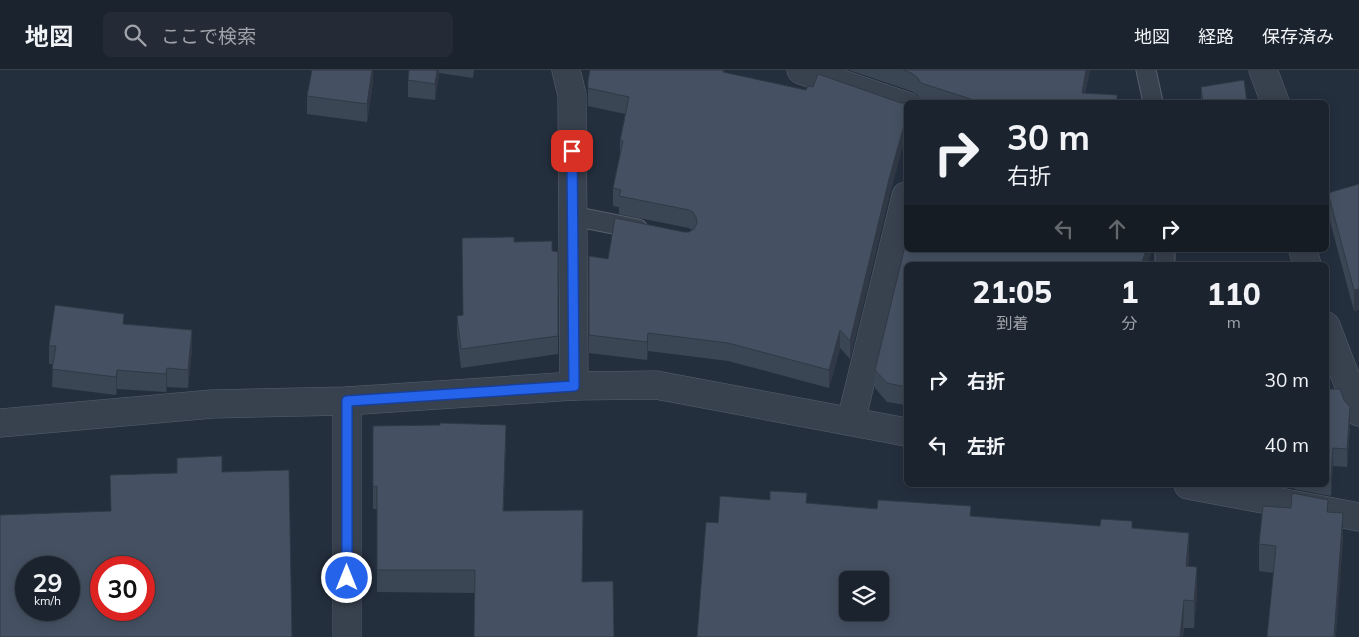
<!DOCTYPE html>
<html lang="ja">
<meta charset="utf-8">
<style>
:root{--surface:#1b232e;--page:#242b36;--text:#f1f3f6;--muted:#a0a4aa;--line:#39404a}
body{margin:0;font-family:Mulish,"Noto Sans JP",sans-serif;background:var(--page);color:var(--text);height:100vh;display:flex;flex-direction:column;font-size:19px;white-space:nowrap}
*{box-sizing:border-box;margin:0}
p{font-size:16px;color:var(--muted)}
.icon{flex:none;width:28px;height:28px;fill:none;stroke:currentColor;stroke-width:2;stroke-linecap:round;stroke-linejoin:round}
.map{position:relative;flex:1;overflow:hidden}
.panel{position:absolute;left:904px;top:192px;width:425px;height:225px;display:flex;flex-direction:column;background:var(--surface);border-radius:8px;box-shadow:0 2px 12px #0003,0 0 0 1px var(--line)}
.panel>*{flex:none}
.banner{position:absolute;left:904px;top:30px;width:425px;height:152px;border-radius:8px;box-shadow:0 2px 12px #0003,0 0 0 1px var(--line);background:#1b232e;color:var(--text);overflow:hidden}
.buttons{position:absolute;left:839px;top:501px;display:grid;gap:10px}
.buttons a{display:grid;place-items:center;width:50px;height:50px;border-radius:8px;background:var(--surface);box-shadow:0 2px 12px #0003,0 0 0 1px var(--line);font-size:25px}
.speed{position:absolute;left:15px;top:486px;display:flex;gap:10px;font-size:25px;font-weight:700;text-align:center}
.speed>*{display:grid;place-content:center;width:65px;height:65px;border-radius:50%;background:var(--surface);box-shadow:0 2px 12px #0003,0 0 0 1px var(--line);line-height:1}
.speed small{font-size:12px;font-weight:400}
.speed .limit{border:8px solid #d22;background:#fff;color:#111}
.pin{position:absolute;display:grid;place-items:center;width:42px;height:42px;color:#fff;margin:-21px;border-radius:10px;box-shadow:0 2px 8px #0006}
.me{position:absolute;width:55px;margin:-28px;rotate:0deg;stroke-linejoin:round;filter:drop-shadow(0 0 4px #0008)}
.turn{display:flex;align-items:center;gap:18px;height:105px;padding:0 20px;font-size:22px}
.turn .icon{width:65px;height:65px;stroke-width:2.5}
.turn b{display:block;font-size:35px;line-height:42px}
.lanes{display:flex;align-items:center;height:48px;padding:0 20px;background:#0003;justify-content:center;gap:25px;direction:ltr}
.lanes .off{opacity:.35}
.eta{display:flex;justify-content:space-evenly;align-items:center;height:85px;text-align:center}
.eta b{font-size:30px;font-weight:800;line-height:35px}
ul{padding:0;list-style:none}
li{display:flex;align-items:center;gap:15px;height:65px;padding:0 20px}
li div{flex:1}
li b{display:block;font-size:19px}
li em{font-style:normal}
header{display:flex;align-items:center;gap:30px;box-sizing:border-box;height:70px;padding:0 25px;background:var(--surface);border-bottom:1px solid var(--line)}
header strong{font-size:24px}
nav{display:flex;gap:28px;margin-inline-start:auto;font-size:18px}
.search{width:350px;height:45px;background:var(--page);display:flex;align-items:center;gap:12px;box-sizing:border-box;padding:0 18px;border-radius:8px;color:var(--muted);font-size:19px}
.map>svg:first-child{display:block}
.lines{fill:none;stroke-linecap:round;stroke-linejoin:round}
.service-casing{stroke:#565f6c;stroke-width:21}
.minor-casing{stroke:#565f6c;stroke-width:29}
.tertiary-casing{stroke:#565f6c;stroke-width:29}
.service{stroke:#38414e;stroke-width:19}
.minor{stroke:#38414e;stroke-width:28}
.tertiary{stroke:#38414e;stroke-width:28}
.wall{fill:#3b4654}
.shaded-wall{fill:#303945}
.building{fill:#455162;stroke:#303945;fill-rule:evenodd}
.route-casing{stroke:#184099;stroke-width:12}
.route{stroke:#2563eb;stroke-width:9}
</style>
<header>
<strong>地図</strong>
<div class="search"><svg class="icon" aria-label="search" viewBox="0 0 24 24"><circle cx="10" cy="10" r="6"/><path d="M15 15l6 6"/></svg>ここで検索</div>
<nav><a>地図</a><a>経路</a><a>保存済み</a></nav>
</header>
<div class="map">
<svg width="1359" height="567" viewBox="0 0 1359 567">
<rect width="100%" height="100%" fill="#242f3e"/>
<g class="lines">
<defs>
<path id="service" d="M 1146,0 L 1153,32
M 573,146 L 638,159
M 1165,180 L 1165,195"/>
<path id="minor" d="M 566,0 L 572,25 L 574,316
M 801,0 L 906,36
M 1263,0 L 1275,32
M 1303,180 L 1307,195
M 1326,256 L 1359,342
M 347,331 L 347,567
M 851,351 L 906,126"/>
<path id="tertiary" d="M 0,353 L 212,334 L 347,331 L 574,316 L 656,315 L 906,362
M 1188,415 L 1359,447"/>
</defs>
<use href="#service" class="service-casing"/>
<use href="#minor" class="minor-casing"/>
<use href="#tertiary" class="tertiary-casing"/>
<use href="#service" class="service"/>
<use href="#minor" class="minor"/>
<use href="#tertiary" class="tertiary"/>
</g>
<path class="wall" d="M 373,0 L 373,12 L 367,52 L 307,44 L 307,26 Z
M 409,0 L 474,0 L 473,8 L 439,3 L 435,30 L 408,27 L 408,10 Z
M 724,0 L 724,2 L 889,127 L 850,289 L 840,278 L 829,318 L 728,291 L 648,281 L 647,290 L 589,283 L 589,186 L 608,189 L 684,162 L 689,162 L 692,160 L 689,158 L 619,144 L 619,137 L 613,136 L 613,118 L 620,87 L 620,71 L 625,44 L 588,36 L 588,11 Z
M 849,0 L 1090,0 L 1085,23 L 1117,32 L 921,32 L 917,25 L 911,21 Z
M 1201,17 L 1247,32 L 1201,32 Z
M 1359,114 L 1359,240 L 1354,241 L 1328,144 L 1328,123 Z
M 514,172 L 558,182 L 558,284 L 461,298 L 457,264 L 457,246 L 463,245 Z
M 906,180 L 1152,180 L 1147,195 L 906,195 L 906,335 L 887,332 L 875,318 L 875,300 Z
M 124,254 L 192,279 L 188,318 L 167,317 L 166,322 L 117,319 L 116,325 L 52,317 L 53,294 L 49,294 L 49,276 Z
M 1326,319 L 1350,355 L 1347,397 L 1333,396 L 1331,426 L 1294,419 L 1294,415 L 1326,415 Z
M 373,356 L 506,378 L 475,523 L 377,522 L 377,439 L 373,439 Z
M 807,433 L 1100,456 L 1132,458 L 1189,490 L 1188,496 L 1197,524 L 1194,558 L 1184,558 L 1183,567 L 697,567 L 718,453 Z
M 1328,442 L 1343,471 L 1274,503 L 1259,501 L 1259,474 Z"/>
<path class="shaded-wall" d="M 372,0 L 373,0 L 373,12 L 367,52 L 367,34 Z
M 437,0 L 439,0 L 439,3 L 435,30 L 435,14 Z
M 1086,0 L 1090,0 L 1083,32 L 1082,23 Z
M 906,48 L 906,66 L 889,127 L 850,289 L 850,271 L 889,109 Z
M 1146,180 L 1152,180 L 1147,195 L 1141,195 Z
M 1359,219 L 1359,240 L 1354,241 L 1354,220 Z
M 192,260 L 192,279 L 188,318 L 188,300 Z
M 840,260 L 840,278 L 829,318 L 829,300 Z
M 648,263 L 648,281 L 647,290 L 647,272 Z
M 167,298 L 167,317 L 166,322 L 166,304 Z
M 117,300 L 117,319 L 116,325 L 116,307 Z
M 1350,337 L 1350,355 L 1347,397 L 1347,379 Z
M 506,355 L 506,378 L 503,463 L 503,441 Z
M 1333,378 L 1333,396 L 1331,426 L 1331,408 Z
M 1343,443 L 1343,471 L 1336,567 L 1334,567 Z
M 1189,463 L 1189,490 L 1186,523 L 1186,496 Z
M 1197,497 L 1197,524 L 1194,558 L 1194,531 Z
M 1184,530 L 1183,567 L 1180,567 Z"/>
<path class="building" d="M 312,0 L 372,0 L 367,34 L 307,26 Z
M 409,0 L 437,0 L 435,14 L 408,10 Z
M 590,0 L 723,0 L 723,2 L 806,20 L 808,16 L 813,17 L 818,4 L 901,33 L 906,33 L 906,48 L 889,109 L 850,271 L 840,260 L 829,300 L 728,273 L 648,263 L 647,272 L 589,265 L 589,186 L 608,189 L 615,148 L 684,162 L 689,162 L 694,159 L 697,153 L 696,147 L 693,142 L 689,140 L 619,126 L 621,120 L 613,118 L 623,71 L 620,71 L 629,27 L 588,18 L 588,11 Z
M 903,0 L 1086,0 L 1082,23 L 1117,25 L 1117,32 L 980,32 L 921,13 L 917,7 L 911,3 Z
M 1244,10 L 1247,32 L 1203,32 L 1201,17 Z
M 1359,114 L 1359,219 L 1354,220 L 1328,123 Z
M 514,167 L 514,172 L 552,171 L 552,181 L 558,182 L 558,266 L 461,279 L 457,246 L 463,245 L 462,168 Z
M 906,172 L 906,180 L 1146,180 L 1141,195 L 906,195 L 906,317 L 887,313 L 875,300 Z
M 55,235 L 124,244 L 123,254 L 192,260 L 188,300 L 167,298 L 166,304 L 117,300 L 116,307 L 52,299 L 56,276 L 49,276 Z
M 1326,319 L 1340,319 L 1344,330 L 1350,337 L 1347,379 L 1333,378 L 1331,408 L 1326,407 Z
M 440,353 L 506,355 L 503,441 L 583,440 L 582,512 L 613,511 L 614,567 L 474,567 L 475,500 L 377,500 L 377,416 L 373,417 L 373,356 L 440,355 Z
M 222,386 L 222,402 L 289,400 L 292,567 L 0,567 L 0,445 L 111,441 L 110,405 L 177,403 L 177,388 ZM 26,498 L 69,498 L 69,540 L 26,540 ZM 101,498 L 144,498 L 144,540 L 101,540 Z
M 770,421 L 807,423 L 806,433 L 877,439 L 878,430 L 971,436 L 970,446 L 1100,456 L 1101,449 L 1132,451 L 1132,458 L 1189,463 L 1186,496 L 1197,497 L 1194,531 L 1184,530 L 1180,567 L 697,567 L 706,452 L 718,453 L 720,426 L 770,430 ZM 848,510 L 880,510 L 880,542 L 848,542 Z
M 1292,423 L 1328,430 L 1327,442 L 1343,443 L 1334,567 L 1267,567 L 1276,476 L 1259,474 L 1263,436 L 1291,438 Z"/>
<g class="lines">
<defs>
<path id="route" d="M 347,508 L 347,331 L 574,316 L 572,81"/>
</defs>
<use href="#route" class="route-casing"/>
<use href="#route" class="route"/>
</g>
</svg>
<div class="buttons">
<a><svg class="icon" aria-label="layers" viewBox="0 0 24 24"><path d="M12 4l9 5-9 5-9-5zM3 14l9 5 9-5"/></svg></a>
</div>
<div class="speed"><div>29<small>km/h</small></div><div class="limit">30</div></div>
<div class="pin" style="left:572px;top:81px;background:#d93025"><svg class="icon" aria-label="arrive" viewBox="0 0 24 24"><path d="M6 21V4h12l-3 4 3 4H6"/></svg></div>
<svg class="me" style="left:347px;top:508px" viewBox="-20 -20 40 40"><circle r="17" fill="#2563eb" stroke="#fff" stroke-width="3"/><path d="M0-11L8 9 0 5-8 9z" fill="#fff"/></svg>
<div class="banner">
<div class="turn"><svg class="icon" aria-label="right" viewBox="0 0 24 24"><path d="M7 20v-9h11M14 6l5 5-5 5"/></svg><div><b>30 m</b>右折</div></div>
<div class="lanes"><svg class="icon off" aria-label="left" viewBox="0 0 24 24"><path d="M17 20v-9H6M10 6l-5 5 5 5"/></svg><svg class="icon off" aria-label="ahead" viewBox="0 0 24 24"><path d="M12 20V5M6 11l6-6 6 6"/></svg><svg class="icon" aria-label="right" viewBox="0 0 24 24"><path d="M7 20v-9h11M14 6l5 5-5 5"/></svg></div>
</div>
<section class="panel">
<div class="eta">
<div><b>21:05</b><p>到着</p></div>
<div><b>1</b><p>分</p></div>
<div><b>110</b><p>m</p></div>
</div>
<ul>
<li><svg class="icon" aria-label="right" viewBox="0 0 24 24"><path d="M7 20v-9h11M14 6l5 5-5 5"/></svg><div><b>右折</b></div><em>30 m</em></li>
<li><svg class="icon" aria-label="left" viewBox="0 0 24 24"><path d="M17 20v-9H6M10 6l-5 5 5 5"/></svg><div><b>左折</b></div><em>40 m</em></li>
</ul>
</section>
</div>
